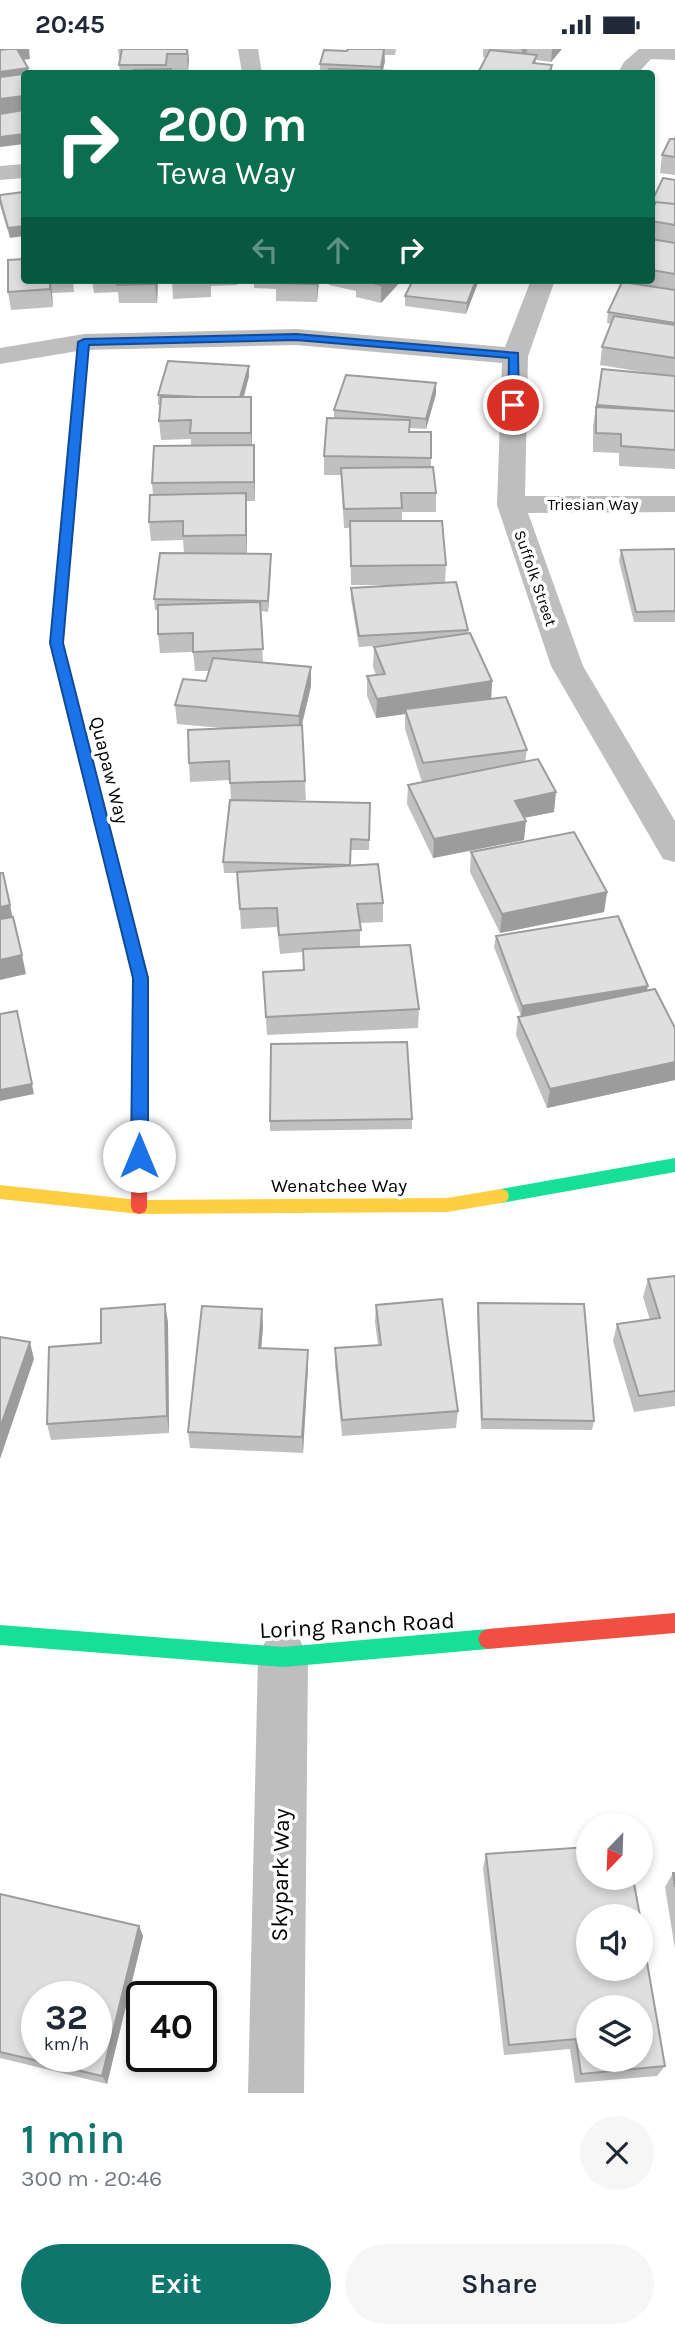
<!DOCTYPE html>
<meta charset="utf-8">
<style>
:root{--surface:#fff;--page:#f6f6f7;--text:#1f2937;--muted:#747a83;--accent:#0f766e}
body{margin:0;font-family:Karla,sans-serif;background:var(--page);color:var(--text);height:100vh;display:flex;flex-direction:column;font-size:26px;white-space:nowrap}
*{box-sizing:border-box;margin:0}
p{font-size:23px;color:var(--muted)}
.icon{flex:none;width:38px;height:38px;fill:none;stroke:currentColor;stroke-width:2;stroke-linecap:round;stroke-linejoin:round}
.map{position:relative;height:2044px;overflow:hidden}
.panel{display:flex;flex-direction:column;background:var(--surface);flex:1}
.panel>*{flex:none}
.banner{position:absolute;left:21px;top:21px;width:634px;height:214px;border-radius:7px;box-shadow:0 4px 10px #0003;background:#0b6e4f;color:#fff;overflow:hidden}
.needle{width:46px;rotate:203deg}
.controls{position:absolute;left:576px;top:1764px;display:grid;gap:14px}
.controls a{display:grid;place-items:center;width:77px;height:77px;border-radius:50%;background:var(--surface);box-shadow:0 4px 10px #0003;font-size:35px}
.speed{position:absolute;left:21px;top:1932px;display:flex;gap:14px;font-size:35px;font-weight:700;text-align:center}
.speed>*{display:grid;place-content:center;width:91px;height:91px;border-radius:50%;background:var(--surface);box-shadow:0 4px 10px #0003;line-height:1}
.speed small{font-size:18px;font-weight:400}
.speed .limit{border:4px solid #111;border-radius:10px;background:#fff;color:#111}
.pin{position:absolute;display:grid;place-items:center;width:60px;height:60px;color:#fff;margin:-30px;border:4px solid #fff;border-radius:50%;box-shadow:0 2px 7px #0007}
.me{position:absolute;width:77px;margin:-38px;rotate:0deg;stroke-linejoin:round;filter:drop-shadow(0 0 5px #0008)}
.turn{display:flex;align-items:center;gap:24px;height:147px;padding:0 21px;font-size:32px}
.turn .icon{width:91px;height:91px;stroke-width:2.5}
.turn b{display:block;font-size:49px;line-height:60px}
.lanes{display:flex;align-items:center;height:66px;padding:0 21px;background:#0003;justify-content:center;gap:35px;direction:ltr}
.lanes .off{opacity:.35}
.round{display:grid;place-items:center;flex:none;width:74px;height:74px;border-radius:37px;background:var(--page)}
.overview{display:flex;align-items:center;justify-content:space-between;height:119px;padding:0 21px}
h1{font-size:42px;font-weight:600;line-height:52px;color:var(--accent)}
.action{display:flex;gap:14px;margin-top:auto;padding:14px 21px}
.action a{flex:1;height:80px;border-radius:42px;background:var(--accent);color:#fff;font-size:28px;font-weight:600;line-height:80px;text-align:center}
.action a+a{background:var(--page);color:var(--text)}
.status{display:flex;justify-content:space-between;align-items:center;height:49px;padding:0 35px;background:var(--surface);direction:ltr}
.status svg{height:19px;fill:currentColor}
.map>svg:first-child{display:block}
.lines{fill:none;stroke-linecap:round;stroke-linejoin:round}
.street{fill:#bebebe;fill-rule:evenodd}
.fast{fill:#16e098;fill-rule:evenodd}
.slow{fill:#ffcf43;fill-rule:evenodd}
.jam{fill:#f24e42;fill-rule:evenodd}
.wall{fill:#c0c0c0}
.shaded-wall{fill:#9c9c9c}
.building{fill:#dfdfdf;stroke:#9c9c9c;stroke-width:2;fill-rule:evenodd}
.route{fill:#1a73e8;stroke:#114b97;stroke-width:2}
.labels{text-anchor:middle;stroke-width:7;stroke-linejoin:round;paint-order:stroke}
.far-street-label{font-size:16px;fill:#000;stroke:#fff}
.street-label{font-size:19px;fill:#000;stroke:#fff}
.near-street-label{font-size:23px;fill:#000;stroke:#fff}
</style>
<div class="status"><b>20:45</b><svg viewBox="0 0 49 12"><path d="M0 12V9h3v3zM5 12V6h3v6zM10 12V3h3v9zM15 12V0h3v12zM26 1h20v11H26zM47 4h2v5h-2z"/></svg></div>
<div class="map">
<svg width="675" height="2044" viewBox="0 0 675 2044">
<rect width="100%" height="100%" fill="#fff"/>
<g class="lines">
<path class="street" d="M 238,0 L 258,0 L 262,24 L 242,24 Z
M 639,0 L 675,0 L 675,11 L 651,10 L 638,24 L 618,24 L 624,13 Z
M 24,115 L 24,129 L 0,131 L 0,117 Z
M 531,231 L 555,231 L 528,307 L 525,447 L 675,447 L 675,463 L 528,464 L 583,617 L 675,772 L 675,813 L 663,810 L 551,617 L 497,456 L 502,314 L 296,296 L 84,301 L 0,315 L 0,299 L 84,285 L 296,280 L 505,298 Z
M 283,1584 L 300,1591 L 308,1608 L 304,2044 L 248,2044 L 258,1608 L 266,1591 Z"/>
<path class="fast" d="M 84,290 L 89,293 L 62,594 L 134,876 L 127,881 L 120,876 L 50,594 L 79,293 Z
M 675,1109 L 675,1123 L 501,1154 L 495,1152 L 493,1147 L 495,1142 L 501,1140 Z
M 0,1576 L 283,1598 L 488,1580 L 495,1583 L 498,1590 L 495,1597 L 488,1600 L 283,1618 L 0,1596 Z"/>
<path class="slow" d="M 0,1136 L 139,1151 L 447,1149 L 501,1140 L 507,1142 L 509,1147 L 507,1152 L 501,1154 L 447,1163 L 139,1165 L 0,1150 Z"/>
<path class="jam" d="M 127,871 L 134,876 L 149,929 L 147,1158 L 145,1163 L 139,1165 L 133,1163 L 131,1158 L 133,929 L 120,876 Z
M 675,1564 L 675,1584 L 488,1600 L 481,1597 L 478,1590 L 481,1583 L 488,1580 Z"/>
</g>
<path class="wall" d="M 118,0 L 188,0 L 189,11 L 188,22 L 171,22 L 171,24 L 120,24 L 119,16 L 120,8 L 119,8 Z
M 348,0 L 396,0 L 395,6 L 385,6 L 383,22 L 395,24 L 320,24 L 320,15 L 347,2 Z
M 483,0 L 562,0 L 551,13 L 536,11 L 536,14 L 552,16 L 552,24 L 479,24 L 486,9 L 483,8 Z
M 675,85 L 675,126 L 660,124 L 662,106 L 674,90 Z
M 675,131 L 675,420 L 619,417 L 619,404 L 593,403 L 593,377 L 602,320 L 661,326 L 600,316 L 602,298 L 611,275 L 607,274 L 608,263 L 623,231 L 651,231 L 651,152 Z
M 24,143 L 10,189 L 0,156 L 0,146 Z
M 24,231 L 73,231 L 74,243 L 52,244 L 53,258 L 11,261 L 8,243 Z
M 92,231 L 158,231 L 157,254 L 119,254 L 118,243 L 94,244 Z
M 172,231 L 237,231 L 237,236 L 211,237 L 211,248 L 173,250 Z
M 254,231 L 319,231 L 317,253 L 276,252 L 276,240 L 254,239 Z
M 329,231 L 402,231 L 381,254 L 356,248 L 356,242 L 329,236 Z
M 479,231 L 466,265 L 405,257 L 405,247 Z
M 249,317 L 249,327 L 244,348 L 252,367 L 252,397 L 255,416 L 255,452 L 247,452 L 247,505 L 271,505 L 268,563 L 260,562 L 263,614 L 311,618 L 311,637 L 302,676 L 306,751 L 283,752 L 370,754 L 369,801 L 351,801 L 350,817 L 383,854 L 383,873 L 360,874 L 360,898 L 419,960 L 418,979 L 267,986 L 263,923 L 304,921 L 303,903 L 280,905 L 277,878 L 241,880 L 238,824 L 224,824 L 223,813 L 231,751 L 230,731 L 190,733 L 189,714 L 222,679 L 177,675 L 175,656 L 206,632 L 209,622 L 195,622 L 193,603 L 160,604 L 158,585 L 158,561 L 155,561 L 154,550 L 184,504 L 183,491 L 151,492 L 149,473 L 153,446 L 152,434 L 191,397 L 191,390 L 161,391 L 159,372 L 160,356 L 158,356 L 158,346 Z
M 436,345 L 426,380 L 409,379 L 409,383 L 431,383 L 431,418 L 436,444 L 436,463 L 402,463 L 402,472 L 446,516 L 445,534 L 468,581 L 468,584 L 492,632 L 491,650 L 527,701 L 525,713 L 554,763 L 524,769 L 524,791 L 433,809 L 407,755 L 408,736 L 422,733 L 405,680 L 405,665 L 376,669 L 367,647 L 367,627 L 376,626 L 373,618 L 374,598 L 386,596 L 359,598 L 351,550 L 351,539 L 408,536 L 351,536 L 350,479 L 344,479 L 341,426 L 324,426 L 324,407 L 334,369 L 334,361 Z
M 675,500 L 675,573 L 634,573 L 619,512 L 621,501 Z
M 471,803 L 607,843 L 604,863 L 500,884 L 470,823 Z
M 496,887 L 647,941 L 675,979 L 675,1031 L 547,1059 L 516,986 L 518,968 L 521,967 L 494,898 Z
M 412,1070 L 412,1080 L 270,1082 L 270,1072 Z
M 675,1227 L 675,1357 L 634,1363 L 613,1292 L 617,1275 L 650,1271 L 643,1248 L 648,1230 Z
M 478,1254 L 594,1372 L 592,1381 L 481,1380 L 477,1263 Z
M 376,1256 L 458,1362 L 456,1379 L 342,1387 L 335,1316 L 335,1299 L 378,1296 L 375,1273 Z
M 168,1273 L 169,1384 L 51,1391 L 47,1375 L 101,1294 Z
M 263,1277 L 261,1299 L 308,1318 L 303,1404 L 190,1399 L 188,1383 Z
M 486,1805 L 665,2017 L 657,2027 L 575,2034 L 570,2000 L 504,2006 L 483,1819 Z
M 673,1824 L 675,1824 L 675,1900 L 665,1838 Z
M 0,1845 L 139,1877 L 143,1887 L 107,2035 L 0,2009 Z"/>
<path class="shaded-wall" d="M 0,0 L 29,0 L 30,10 L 0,14 Z
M 187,0 L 188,0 L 189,11 L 188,22 Z
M 384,0 L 385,13 L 382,24 L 380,24 Z
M 522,0 L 527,0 L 526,9 L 521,15 Z
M 552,0 L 562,0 L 551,13 Z
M 28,19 L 29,24 L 24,24 L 24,37 L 0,41 L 0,23 Z
M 24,47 L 24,65 L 0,68 L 0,50 Z
M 24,85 L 24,95 L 0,98 L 0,88 Z
M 24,177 L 24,187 L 10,189 L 8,179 Z
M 51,231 L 52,244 L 53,258 L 50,240 Z
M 155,231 L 158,231 L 157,254 L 155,235 Z
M 317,231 L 319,231 L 317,253 Z
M 385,231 L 402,231 L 381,254 L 381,236 Z
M 476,231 L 479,231 L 466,265 L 467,254 Z
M 249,317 L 249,327 L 240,361 L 240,351 Z
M 436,334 L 436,345 L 426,380 L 426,370 Z
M 251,348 L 252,367 L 252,403 L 251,384 Z
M 254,396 L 255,416 L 255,452 L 254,433 Z
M 246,444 L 247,464 L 247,505 L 246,486 Z
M 271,505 L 271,516 L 268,563 L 268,552 Z
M 311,618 L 311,637 L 299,687 L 299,667 Z
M 492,632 L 491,652 L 405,660 L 405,665 L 376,669 L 377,650 Z
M 556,743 L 554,763 L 513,771 L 515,752 Z
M 526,772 L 524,791 L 433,809 L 434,790 Z
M 607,843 L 604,863 L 500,884 L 502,865 Z
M 10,856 L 14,875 L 0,878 L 0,858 Z
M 22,906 L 26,925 L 0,931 L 0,911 Z
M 648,937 L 646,947 L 521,968 L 522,957 Z
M 17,962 L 34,1045 L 0,1052 L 0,1041 Z
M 675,1013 L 675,1031 L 547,1059 L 550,1040 Z
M 165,1255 L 168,1273 L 169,1384 L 167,1367 Z
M 262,1260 L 263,1277 L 260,1316 L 259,1299 Z
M 30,1293 L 34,1310 L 0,1410 L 0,1379 Z
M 308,1301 L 308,1318 L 303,1404 L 302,1388 Z
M 139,1877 L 143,1887 L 107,2035 L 102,2027 Z"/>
<path class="building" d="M 8,0 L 17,0 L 28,19 L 0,23 L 0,1 Z
M 122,0 L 187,0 L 187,5 L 167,5 L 166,16 L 119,16 Z
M 348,0 L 384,0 L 381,18 L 320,15 L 324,1 L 347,2 Z
M 490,1 L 537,6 L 533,14 L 552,16 L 549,24 L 500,24 L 479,22 Z
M 171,20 L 171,24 L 134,24 L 134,21 Z
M 329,20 L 395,22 L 395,24 L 328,24 Z
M 23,25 L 24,28 L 24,47 L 0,50 L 0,28 Z
M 24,61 L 24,85 L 0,88 L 0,65 Z
M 670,90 L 675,90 L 675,108 L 662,106 Z
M 663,129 L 675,131 L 675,155 L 655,153 L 655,155 L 651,154 Z
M 24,143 L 24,177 L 8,179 L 0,150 L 0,146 Z
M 655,153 L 675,155 L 675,176 L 651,172 L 651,164 Z
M 651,190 L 675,194 L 675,225 L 651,221 Z
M 24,210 L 24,231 L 50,231 L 50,240 L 8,243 L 8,211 Z
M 118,231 L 155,231 L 155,235 L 117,236 Z
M 276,231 L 317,231 L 317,235 L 276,234 Z
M 361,231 L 385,231 L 381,236 Z
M 413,231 L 476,231 L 467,254 L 405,247 Z
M 622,233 L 675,241 L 675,274 L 608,263 Z
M 614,267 L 675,276 L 675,309 L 602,298 Z
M 168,312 L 249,317 L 240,348 L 199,348 L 158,346 Z
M 602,320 L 675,327 L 675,362 L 597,356 Z
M 346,326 L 436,334 L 426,370 L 334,361 Z
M 161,348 L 251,348 L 251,384 L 190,384 L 191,371 L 159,372 Z
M 596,358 L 675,362 L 675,401 L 621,397 L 621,385 L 596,384 Z
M 327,369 L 410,371 L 409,383 L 431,383 L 431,409 L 324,407 Z
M 254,396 L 254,433 L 152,434 L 154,397 Z
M 433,418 L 436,444 L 401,444 L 402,459 L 344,460 L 341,419 Z
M 246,444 L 246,486 L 183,487 L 183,472 L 149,473 L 150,446 Z
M 350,472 L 442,472 L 446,516 L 351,517 Z
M 675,500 L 675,562 L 636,563 L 621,501 Z
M 160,504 L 271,505 L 268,552 L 154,550 Z
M 456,533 L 468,581 L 359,587 L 351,539 Z
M 260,553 L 263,600 L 193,603 L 193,584 L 158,585 L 158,556 Z
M 470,584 L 492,632 L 377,650 L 367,627 L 385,625 L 374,598 Z
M 213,609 L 311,618 L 299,667 L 175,656 L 183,630 L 206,632 Z
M 506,648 L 527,701 L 423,714 L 405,660 Z
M 302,676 L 305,732 L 230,734 L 229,712 L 189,714 L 188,681 Z
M 538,710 L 556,743 L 515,752 L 526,772 L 434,790 L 408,736 Z
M 230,751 L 370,754 L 369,791 L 351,790 L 350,816 L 223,813 Z
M 574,783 L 607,843 L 502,865 L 471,803 Z
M 378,815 L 383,854 L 357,855 L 361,881 L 279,886 L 277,859 L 240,860 L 237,823 Z
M 0,824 L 3,824 L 10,856 L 0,858 Z
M 618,867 L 648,937 L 522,957 L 496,887 Z
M 13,868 L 22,906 L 0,911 L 0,870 Z
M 410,896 L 419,960 L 266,968 L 263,923 L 304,921 L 303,900 Z
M 655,940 L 675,979 L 675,1013 L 550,1040 L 518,968 Z
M 17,962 L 32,1035 L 0,1041 L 0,965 Z
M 407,993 L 412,1070 L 270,1072 L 271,995 Z
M 675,1227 L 675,1342 L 639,1347 L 617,1275 L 660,1269 L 648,1230 Z
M 442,1250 L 458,1362 L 342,1371 L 335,1299 L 381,1296 L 376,1256 Z
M 478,1254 L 584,1255 L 594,1372 L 482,1370 Z
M 165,1255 L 167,1367 L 47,1375 L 49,1298 L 101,1294 L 101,1260 Z
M 202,1257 L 262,1260 L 259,1299 L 308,1301 L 302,1388 L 188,1383 Z
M 0,1288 L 30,1293 L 0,1379 Z
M 588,1798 L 588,1829 L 633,1829 L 640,1867 L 588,1867 L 588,1920 L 640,1920 L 640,1873 L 665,2017 L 581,2025 L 576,1990 L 509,1996 L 486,1805 ZM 588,1958 L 640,1958 L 640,2011 L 588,2011 Z
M 673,1824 L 675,1824 L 675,1838 Z
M 0,1845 L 139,1877 L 102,2027 L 0,2003 ZM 37,1948 L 96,1948 L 96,2007 L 37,2007 Z"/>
<path class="route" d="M 296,285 L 518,304 L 519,356 L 513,360 L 508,356 L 509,309 L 296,291 L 89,296 L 63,594 L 148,929 L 148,1107 L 145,1112 L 134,1112 L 131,1107 L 133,929 L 50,594 L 78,293 L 84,290 Z"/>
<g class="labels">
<g class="far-street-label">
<text x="593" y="461">Triesian Way</text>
<text transform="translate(536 529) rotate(71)" y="6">Suffolk Street</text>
</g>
<g class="street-label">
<text transform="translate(110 721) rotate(76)" y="7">Quapaw Way</text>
<text x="339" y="1143">Wenatchee Way</text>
</g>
<g class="near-street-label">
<text transform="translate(357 1576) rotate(-3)" y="8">Loring Ranch Road</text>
<text transform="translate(280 1826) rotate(-89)" y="8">Skypark Way</text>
</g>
</g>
</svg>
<div class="controls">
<a><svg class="needle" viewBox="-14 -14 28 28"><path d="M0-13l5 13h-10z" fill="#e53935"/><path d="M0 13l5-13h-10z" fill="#747a83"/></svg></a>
<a><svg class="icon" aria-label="sound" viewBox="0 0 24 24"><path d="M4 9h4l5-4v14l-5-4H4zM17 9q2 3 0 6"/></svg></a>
<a><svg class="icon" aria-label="layers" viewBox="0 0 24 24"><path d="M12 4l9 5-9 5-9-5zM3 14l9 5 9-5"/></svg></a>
</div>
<div class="speed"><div>32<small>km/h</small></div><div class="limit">40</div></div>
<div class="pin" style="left:513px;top:356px;background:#d93025"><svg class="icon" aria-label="arrive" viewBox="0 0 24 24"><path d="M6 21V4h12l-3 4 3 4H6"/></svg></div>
<svg class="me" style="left:139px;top:1107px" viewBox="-20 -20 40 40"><circle r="19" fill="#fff"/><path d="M0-13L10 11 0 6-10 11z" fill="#1a73e8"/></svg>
<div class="banner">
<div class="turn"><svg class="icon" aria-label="right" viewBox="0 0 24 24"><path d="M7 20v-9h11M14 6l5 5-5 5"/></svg><div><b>200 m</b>Tewa Way</div></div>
<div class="lanes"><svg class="icon off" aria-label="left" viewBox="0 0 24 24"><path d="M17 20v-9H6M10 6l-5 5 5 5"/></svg><svg class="icon off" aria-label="ahead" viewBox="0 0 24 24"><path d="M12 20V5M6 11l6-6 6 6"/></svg><svg class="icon" aria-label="right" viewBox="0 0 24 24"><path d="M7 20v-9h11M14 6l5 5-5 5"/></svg></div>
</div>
</div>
<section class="panel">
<div class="overview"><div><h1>1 min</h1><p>300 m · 20:46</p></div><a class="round"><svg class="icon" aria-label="close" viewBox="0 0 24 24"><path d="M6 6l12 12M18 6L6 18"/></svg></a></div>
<div class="action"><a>Exit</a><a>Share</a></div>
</section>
